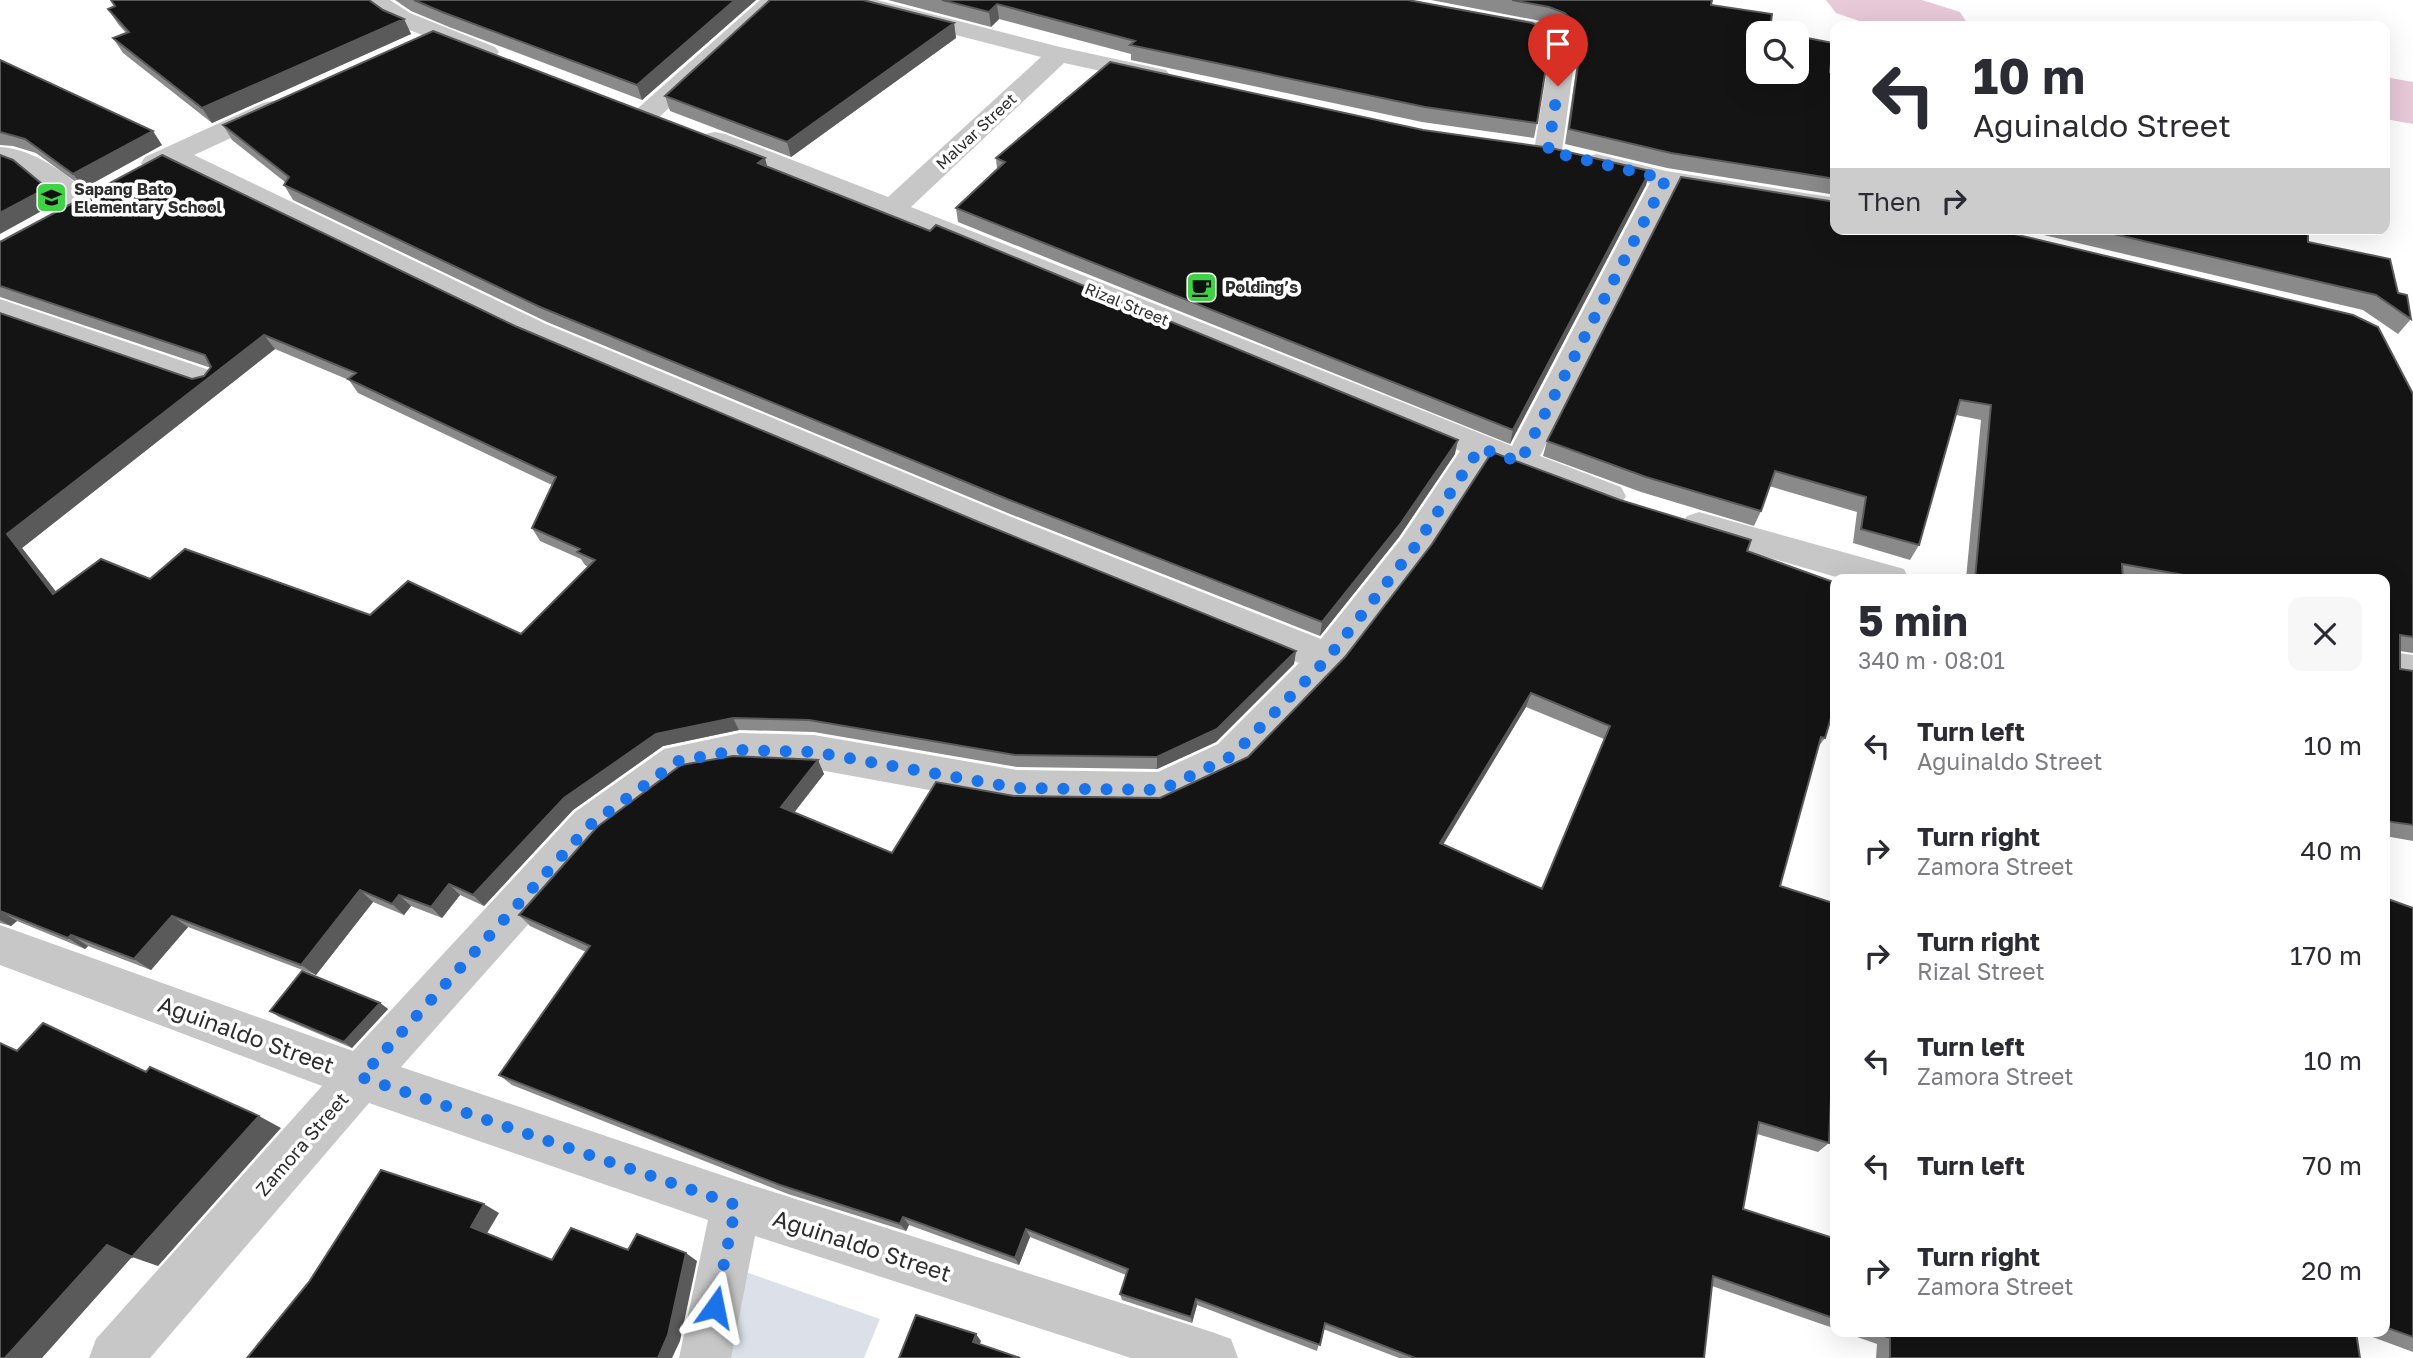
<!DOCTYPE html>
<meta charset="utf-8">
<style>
:root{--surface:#fff;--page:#f7f7f7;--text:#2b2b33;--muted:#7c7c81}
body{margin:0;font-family:"Golos Text",sans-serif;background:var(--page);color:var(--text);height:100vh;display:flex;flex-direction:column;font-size:26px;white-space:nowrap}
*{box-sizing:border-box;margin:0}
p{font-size:23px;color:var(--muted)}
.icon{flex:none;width:38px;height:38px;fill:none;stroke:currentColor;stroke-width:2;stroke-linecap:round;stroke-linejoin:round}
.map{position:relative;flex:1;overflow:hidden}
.drawer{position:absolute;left:1830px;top:574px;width:560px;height:763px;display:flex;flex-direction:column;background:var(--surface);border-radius:14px;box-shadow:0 7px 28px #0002}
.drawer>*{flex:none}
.guide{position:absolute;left:1830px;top:21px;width:560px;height:214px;border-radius:14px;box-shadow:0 7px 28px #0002;background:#fff;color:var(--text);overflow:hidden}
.fabs{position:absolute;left:1746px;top:21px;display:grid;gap:14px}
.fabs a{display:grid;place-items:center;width:63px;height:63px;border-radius:14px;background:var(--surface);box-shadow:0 7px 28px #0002;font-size:35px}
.pin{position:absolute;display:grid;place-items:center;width:60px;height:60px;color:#fff;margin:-72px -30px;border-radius:50% 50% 50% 0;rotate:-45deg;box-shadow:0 0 7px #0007}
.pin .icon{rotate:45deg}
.me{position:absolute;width:77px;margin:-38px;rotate:12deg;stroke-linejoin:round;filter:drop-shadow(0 0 5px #0008)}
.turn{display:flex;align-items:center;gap:24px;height:147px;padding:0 28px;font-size:32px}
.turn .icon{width:91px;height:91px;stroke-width:2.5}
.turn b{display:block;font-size:49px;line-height:60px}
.then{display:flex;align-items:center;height:66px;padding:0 28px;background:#0003;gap:14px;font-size:26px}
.round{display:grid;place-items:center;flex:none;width:74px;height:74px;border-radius:14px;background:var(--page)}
.headline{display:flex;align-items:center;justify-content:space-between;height:119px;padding:0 28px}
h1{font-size:42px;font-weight:700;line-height:52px}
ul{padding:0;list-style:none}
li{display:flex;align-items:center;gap:21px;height:105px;padding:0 28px}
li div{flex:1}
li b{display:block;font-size:26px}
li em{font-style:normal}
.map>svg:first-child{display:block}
.green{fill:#dce1e9}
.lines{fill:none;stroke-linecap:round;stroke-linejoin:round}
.river{fill:#e7c9d8;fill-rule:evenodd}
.minor{fill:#c7c7c7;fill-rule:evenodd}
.wall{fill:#8a8a8a;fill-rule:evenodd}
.shaded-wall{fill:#5a5a5a}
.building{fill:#141414;stroke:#5a5a5a;stroke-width:2;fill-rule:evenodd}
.route{stroke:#1a73e8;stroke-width:12;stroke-dasharray:0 21.6}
.labels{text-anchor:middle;stroke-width:7;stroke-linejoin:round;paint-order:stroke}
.far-street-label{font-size:16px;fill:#2d2d2d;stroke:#fff}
.far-poi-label{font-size:16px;font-weight:bold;fill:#2d2d2d;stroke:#fff;text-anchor:start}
.street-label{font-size:19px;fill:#2d2d2d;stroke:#fff}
.near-street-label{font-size:23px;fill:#2d2d2d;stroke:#fff}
</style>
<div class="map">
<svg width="2413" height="1358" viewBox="0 0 2413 1358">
<rect width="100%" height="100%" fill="#fff"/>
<path class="green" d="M 737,1269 L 880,1319 L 864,1358 L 696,1358 Z"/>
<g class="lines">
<path class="river" d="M 1826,0 L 1922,0 L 1960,12 L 1969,26 L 1874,26 L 1836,13 Z
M 2385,77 L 2413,82 L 2413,124 L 2385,119 Z"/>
<path class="minor" d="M 362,0 L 390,0 L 410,13 L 495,47 L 499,52 L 495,57 L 486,60 L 477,57 L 392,23 Z
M 760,0 L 786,0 L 656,120 L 647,122 L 638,120 L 634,114 L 638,108 Z
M 836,0 L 877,0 L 1060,47 L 1166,70 L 1170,75 L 1166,80 L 1157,83 L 1064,63 L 911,207 L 1512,446 L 1650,183 L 1587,168 L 1583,162 L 1587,156 L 1597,154 L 1666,171 L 1836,198 L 1836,216 L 1675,189 L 1540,456 L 1621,487 L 1626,496 L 1621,505 L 1609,509 L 1597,505 L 1488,463 L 1427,557 L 1341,669 L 1246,768 L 1161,808 L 1017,806 L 814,769 L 740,767 L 688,776 L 605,838 L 401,1067 L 736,1180 L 1212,1332 L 1231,1339 L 1238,1358 L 1131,1358 L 755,1236 L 731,1358 L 679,1358 L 708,1220 L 369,1103 L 150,1358 L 89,1358 L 96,1339 L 322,1086 L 0,965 L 0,925 L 353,1051 L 575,812 L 664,749 L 740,733 L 814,735 L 1017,770 L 1158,772 L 1218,744 L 1299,663 L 985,534 L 524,338 L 171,166 L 155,171 L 145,169 L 141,163 L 145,157 L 263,103 L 272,101 L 281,103 L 285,109 L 281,115 L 194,155 L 546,324 L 1009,516 L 1321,639 L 1401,539 L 1460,451 L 705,146 L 701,140 L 705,134 L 715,132 L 725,134 L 888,197 L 1041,57 L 839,5 Z
M 1499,16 C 1523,20 1557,21 1573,43 L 1574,64 L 1562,151 L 1558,157 L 1548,159 L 1538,157 L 1534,151 L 1548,64 L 1548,46 L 1530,36 L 1490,28 L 1487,23 L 1490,18 Z
M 0,147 C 32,148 76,177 94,203 L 90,209 C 57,217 36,164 0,163 Z
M 0,299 L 215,372 L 220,380 L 215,388 L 204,391 L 0,320 Z
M 1699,512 L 1904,569 L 1909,579 L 1843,579 L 1687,534 L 1681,525 L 1687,516 Z
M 2385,651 L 2413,655 L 2413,685 L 2385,681 Z"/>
</g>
<path class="wall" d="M 395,0 L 756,0 L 642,100 L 449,27 L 411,11 Z
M 888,0 L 1408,0 L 1537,123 L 1534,138 L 1422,122 L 1131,60 L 1131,54 L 999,19 L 991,27 Z
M 1431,0 L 1712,0 L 1711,5 L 1770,30 L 1830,72 L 1836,73 L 1836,195 L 1667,168 L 1565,144 L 1577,64 L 1576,43 L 1562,28 L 1546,22 Z
M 108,9 L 383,10 L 404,19 L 411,34 L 212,123 L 123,53 L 113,38 L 126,33 L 118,24 Z
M 954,23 L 956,38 L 791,157 L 670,111 L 665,96 Z
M 0,60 L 162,145 L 84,188 L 36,153 L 13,146 L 0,145 Z
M 223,125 L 767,167 L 1455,454 L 1399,537 L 1320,636 L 1010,514 L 547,322 L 293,200 L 284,185 L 285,182 L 232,140 Z
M 1423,130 L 1650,171 L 1646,185 L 1510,444 L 958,222 L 956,208 L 997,169 L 996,158 Z
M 1836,202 L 2413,394 L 2413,653 L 2400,651 L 2400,669 L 2413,671 L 2413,841 L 2385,836 L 2385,579 L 1966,579 L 1981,420 L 1956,415 L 1919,545 L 1910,560 L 1853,543 L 1857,512 L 1769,486 L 1761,511 L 1754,526 L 1641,492 L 1543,456 L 1547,441 Z
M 2018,229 L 2308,229 L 2308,242 L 2398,293 L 2411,319 L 2398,334 L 2363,310 Z
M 0,242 L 515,326 L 981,523 L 1296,651 L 1294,664 L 1216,742 L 1157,769 L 1017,767 L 814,732 L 739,730 L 663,746 L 573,810 L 484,906 L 460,895 L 442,918 L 411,906 L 404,915 L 373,902 L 316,975 L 188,927 L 151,970 L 88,946 L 85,949 L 17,921 L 11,926 L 0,923 L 0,313 L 192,379 L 204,376 L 211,368 L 0,297 ZM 275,349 L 349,380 L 358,393 L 552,485 L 532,528 L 540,541 L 581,559 L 585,565 L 588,567 L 521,634 L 370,615 L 150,579 L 56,592 L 22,548 Z
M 1747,551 L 1825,738 L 1818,747 L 1780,886 L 1836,904 L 1836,1112 L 1830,1110 L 1829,1143 L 1818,1152 L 1757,1134 L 1743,1209 L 1836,1239 L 1836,1329 L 1712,1286 L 1704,1358 L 1399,1358 L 1323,1329 L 1317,1351 L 1197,1305 L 1192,1323 L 1122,1300 L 1120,1294 L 1126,1275 L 1030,1237 L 1019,1265 L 909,1225 L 906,1231 L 788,1194 L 512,1085 L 499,1075 L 586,952 L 530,926 L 519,915 L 818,760 L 824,774 L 794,813 L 892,853 L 1014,796 L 1160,798 ZM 1526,707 L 1604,739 L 1542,889 L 1443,845 Z
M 2385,898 L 2413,908 L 2413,1352 L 2359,1332 L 2385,1332 Z
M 380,1003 L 388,1009 L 352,1048 L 279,1017 L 270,1011 Z
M 1843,1332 L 2356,1332 L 2360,1358 L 1876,1358 L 1877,1344 Z"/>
<path class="shaded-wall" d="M 735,0 L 756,0 L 642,100 L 637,85 Z
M 997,4 L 999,19 L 991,27 L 989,12 Z
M 404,19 L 411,34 L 212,123 L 202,108 Z
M 954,23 L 956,38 L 791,157 L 787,142 Z
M 153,131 L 162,145 L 84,188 L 73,174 Z
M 765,158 L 769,173 L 758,163 Z
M 1650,171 L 1646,185 L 1510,444 L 1513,430 Z
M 47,188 L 58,202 L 0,234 L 0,213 Z
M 264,335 L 275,349 L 22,548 L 68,607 L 53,594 L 7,534 Z
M 1458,440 L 1455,454 L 1399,537 L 1320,636 L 1322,622 Z
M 1296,651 L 1294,664 L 1216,742 L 1157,769 L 1157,757 Z
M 1531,693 L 1526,707 L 1436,856 L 1440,843 Z
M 733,718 L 739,730 L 663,746 L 573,810 L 484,906 L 473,895 L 564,798 L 656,734 Z
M 818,760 L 824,774 L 788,820 L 781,807 Z
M 449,884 L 460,895 L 442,918 L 431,907 Z
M 360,890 L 373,902 L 316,975 L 301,965 Z
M 399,895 L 411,906 L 404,915 L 392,904 Z
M 0,911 L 17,921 L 11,926 L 0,920 Z
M 172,916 L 188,927 L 151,970 L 134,959 Z
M 71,935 L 88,946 L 85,949 L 68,938 Z
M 380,1003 L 388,1009 L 352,1048 L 344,1042 Z
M 259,1116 L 281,1128 L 158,1266 L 132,1257 L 42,1358 L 5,1358 L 107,1245 Z
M 484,1204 L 499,1213 L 486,1235 L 471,1227 Z
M 903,1217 L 909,1225 L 906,1231 L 900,1224 Z
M 1026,1229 L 1030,1237 L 1019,1265 L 1015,1258 Z
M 686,1253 L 697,1261 L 680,1341 L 672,1358 L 658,1358 Z
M 1196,1299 L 1197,1305 L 1192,1323 L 1191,1317 Z
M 976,1334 L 981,1341 L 978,1349 L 973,1342 Z"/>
<path class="building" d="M 111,0 L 369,0 L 383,10 L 404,19 L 202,108 L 113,38 L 129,32 L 108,9 L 115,6 Z
M 414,0 L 735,0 L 637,85 L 442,12 Z
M 770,0 L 863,0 L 954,23 L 787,142 L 665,96 Z
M 942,0 L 1408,0 L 1532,23 L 1549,32 L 1549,49 L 1537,123 L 1425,107 L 1130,45 L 1135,41 L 997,4 L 989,12 Z
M 1512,0 L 1712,0 L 1711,5 L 1772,14 L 1770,30 L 1786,33 L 1759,33 L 1759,72 L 1797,72 L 1797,36 L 1833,43 L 1830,72 L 1836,73 L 1836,179 L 1671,153 L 1569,129 L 1580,50 L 1579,28 L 1565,13 L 1549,7 Z
M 433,31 L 765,158 L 758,163 L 930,231 L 936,225 L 1458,440 L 1401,523 L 1322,622 L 1007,499 L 540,307 L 284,185 L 289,177 L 223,125 Z
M 0,60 L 153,131 L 73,174 L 25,139 L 0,132 Z
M 1110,62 L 1423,130 L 1551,148 L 1650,171 L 1513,430 L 956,208 L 1005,162 L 996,158 Z
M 0,155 L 13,160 L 47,188 L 0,213 Z
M 162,155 L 515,326 L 981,523 L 1296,651 L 1217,729 L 1157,757 L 1015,755 L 809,720 L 733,718 L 656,734 L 564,798 L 473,895 L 449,884 L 431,907 L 399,895 L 392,904 L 360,890 L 301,965 L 172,916 L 134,959 L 71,935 L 68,938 L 0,911 L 0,313 L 192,379 L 204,376 L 211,367 L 205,355 L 0,286 L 0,242 ZM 264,335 L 356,373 L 348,379 L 556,477 L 532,528 L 580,549 L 577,552 L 595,560 L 521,634 L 408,581 L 370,615 L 185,549 L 150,579 L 101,559 L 53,594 L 7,534 Z
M 1681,177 L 1836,202 L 1836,229 L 1993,229 L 2353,315 L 2378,327 L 2413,394 L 2413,637 L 2400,635 L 2400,669 L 2413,671 L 2413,825 L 2385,821 L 2385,579 L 2206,579 L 2122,564 L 2123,579 L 1975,579 L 1991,405 L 1960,400 L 1919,545 L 1861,529 L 1866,497 L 1775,471 L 1761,511 L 1646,477 L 1547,441 Z
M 2092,229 L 2308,229 L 2308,242 L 2390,259 L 2398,293 L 2407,295 L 2411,319 L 2376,295 Z
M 1492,452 L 1620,500 L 1751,540 L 1747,551 L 1836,583 L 1836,701 L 1825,738 L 1821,737 L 1780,886 L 1836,904 L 1836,1098 L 1831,1096 L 1829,1143 L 1759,1122 L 1743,1209 L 1836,1239 L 1836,1319 L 1713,1276 L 1704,1358 L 1415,1358 L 1325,1323 L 1320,1345 L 1196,1299 L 1191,1317 L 1120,1294 L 1128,1269 L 1026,1229 L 1015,1258 L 903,1217 L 900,1224 L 780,1185 L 499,1075 L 590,946 L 519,915 L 597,827 L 681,765 L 733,756 L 818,760 L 781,807 L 892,853 L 936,782 L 1014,796 L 1160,798 L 1248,757 L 1345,657 L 1432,544 ZM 1531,693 L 1610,726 L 1542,889 L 1440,843 Z
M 2385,898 L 2413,908 L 2413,1337 L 2385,1327 Z
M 302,971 L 380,1003 L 344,1042 L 270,1011 Z
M 43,1023 L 146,1072 L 150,1067 L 259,1116 L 132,1257 L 107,1245 L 5,1358 L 0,1358 L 0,1043 L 17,1051 Z
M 381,1170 L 484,1204 L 471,1227 L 552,1260 L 571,1228 L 628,1250 L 637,1234 L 686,1253 L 668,1335 L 658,1358 L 247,1358 L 309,1282 Z
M 916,1315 L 976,1334 L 973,1342 L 1020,1358 L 899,1358 Z
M 1873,1332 L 2356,1332 L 2360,1358 L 1890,1358 L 1890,1338 Z"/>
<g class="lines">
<path class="route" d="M 715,1307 L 736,1205 L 361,1077 L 590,825 L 678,761 L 740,750 L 814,752 L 1017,788 L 1161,790 L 1232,756 L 1328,658 L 1414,548 L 1480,448 L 1520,462 L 1666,179 L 1548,151 L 1558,86"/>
</g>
<defs>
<symbol id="school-square" viewBox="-11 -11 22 22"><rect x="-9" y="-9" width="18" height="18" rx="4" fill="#40d245" stroke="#fff"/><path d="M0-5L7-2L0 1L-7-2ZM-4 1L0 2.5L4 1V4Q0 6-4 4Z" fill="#111"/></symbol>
<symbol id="cafe-square" viewBox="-11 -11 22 22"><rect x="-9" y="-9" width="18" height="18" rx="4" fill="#40d245" stroke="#fff"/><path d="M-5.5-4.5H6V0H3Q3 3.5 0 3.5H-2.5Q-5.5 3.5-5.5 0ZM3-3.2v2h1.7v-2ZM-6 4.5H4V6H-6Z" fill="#111"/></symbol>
</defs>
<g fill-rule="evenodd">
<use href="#school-square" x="34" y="180" width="35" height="35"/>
<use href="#cafe-square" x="1184" y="270" width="35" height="35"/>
</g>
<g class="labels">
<g class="far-street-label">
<text transform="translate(976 131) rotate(-43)" y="6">Malvar Street</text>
<text transform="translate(1127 304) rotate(22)" y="6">Rizal Street</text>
</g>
<g class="far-poi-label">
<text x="74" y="195">Sapang Bato<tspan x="74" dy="18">Elementary School</tspan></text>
<text x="1225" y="293">Polding’s</text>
</g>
<g class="street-label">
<text transform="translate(302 1144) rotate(-49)" y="7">Zamora Street</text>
</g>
<g class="near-street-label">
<text transform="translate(246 1035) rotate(20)" y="8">Aguinaldo Street</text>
<text transform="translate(862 1246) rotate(18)" y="8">Aguinaldo Street</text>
</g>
</g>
</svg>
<div class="fabs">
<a><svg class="icon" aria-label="search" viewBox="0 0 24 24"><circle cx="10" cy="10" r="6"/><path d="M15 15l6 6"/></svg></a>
</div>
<div class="pin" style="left:1558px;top:86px;background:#d93025"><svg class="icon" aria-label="arrive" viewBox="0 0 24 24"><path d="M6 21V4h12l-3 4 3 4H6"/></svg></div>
<svg class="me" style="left:715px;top:1307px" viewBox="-20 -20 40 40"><path d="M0-17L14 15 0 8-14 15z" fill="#1a73e8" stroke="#fff" stroke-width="4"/></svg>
<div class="guide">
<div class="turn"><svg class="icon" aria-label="left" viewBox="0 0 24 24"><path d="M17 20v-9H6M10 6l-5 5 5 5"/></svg><div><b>10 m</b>Aguinaldo Street</div></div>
<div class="then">Then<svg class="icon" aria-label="right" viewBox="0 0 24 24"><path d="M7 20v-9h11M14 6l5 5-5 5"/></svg></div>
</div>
<section class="drawer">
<div class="headline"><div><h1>5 min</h1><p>340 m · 08:01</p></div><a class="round"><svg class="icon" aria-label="close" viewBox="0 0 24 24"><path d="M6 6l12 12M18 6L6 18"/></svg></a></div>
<ul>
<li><svg class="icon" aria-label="left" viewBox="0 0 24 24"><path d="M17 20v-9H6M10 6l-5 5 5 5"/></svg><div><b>Turn left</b><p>Aguinaldo Street</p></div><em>10 m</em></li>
<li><svg class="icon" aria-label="right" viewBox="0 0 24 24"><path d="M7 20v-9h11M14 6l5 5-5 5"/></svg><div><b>Turn right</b><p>Zamora Street</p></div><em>40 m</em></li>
<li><svg class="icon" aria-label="right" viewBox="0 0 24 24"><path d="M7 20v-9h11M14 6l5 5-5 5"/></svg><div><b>Turn right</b><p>Rizal Street</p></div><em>170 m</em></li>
<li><svg class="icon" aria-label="left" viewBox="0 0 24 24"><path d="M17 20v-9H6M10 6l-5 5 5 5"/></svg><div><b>Turn left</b><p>Zamora Street</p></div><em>10 m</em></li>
<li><svg class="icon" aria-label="left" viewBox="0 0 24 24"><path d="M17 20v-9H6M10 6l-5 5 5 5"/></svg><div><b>Turn left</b></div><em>70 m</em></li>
<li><svg class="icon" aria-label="right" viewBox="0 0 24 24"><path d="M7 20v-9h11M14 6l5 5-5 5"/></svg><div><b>Turn right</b><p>Zamora Street</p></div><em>20 m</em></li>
</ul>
</section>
</div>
